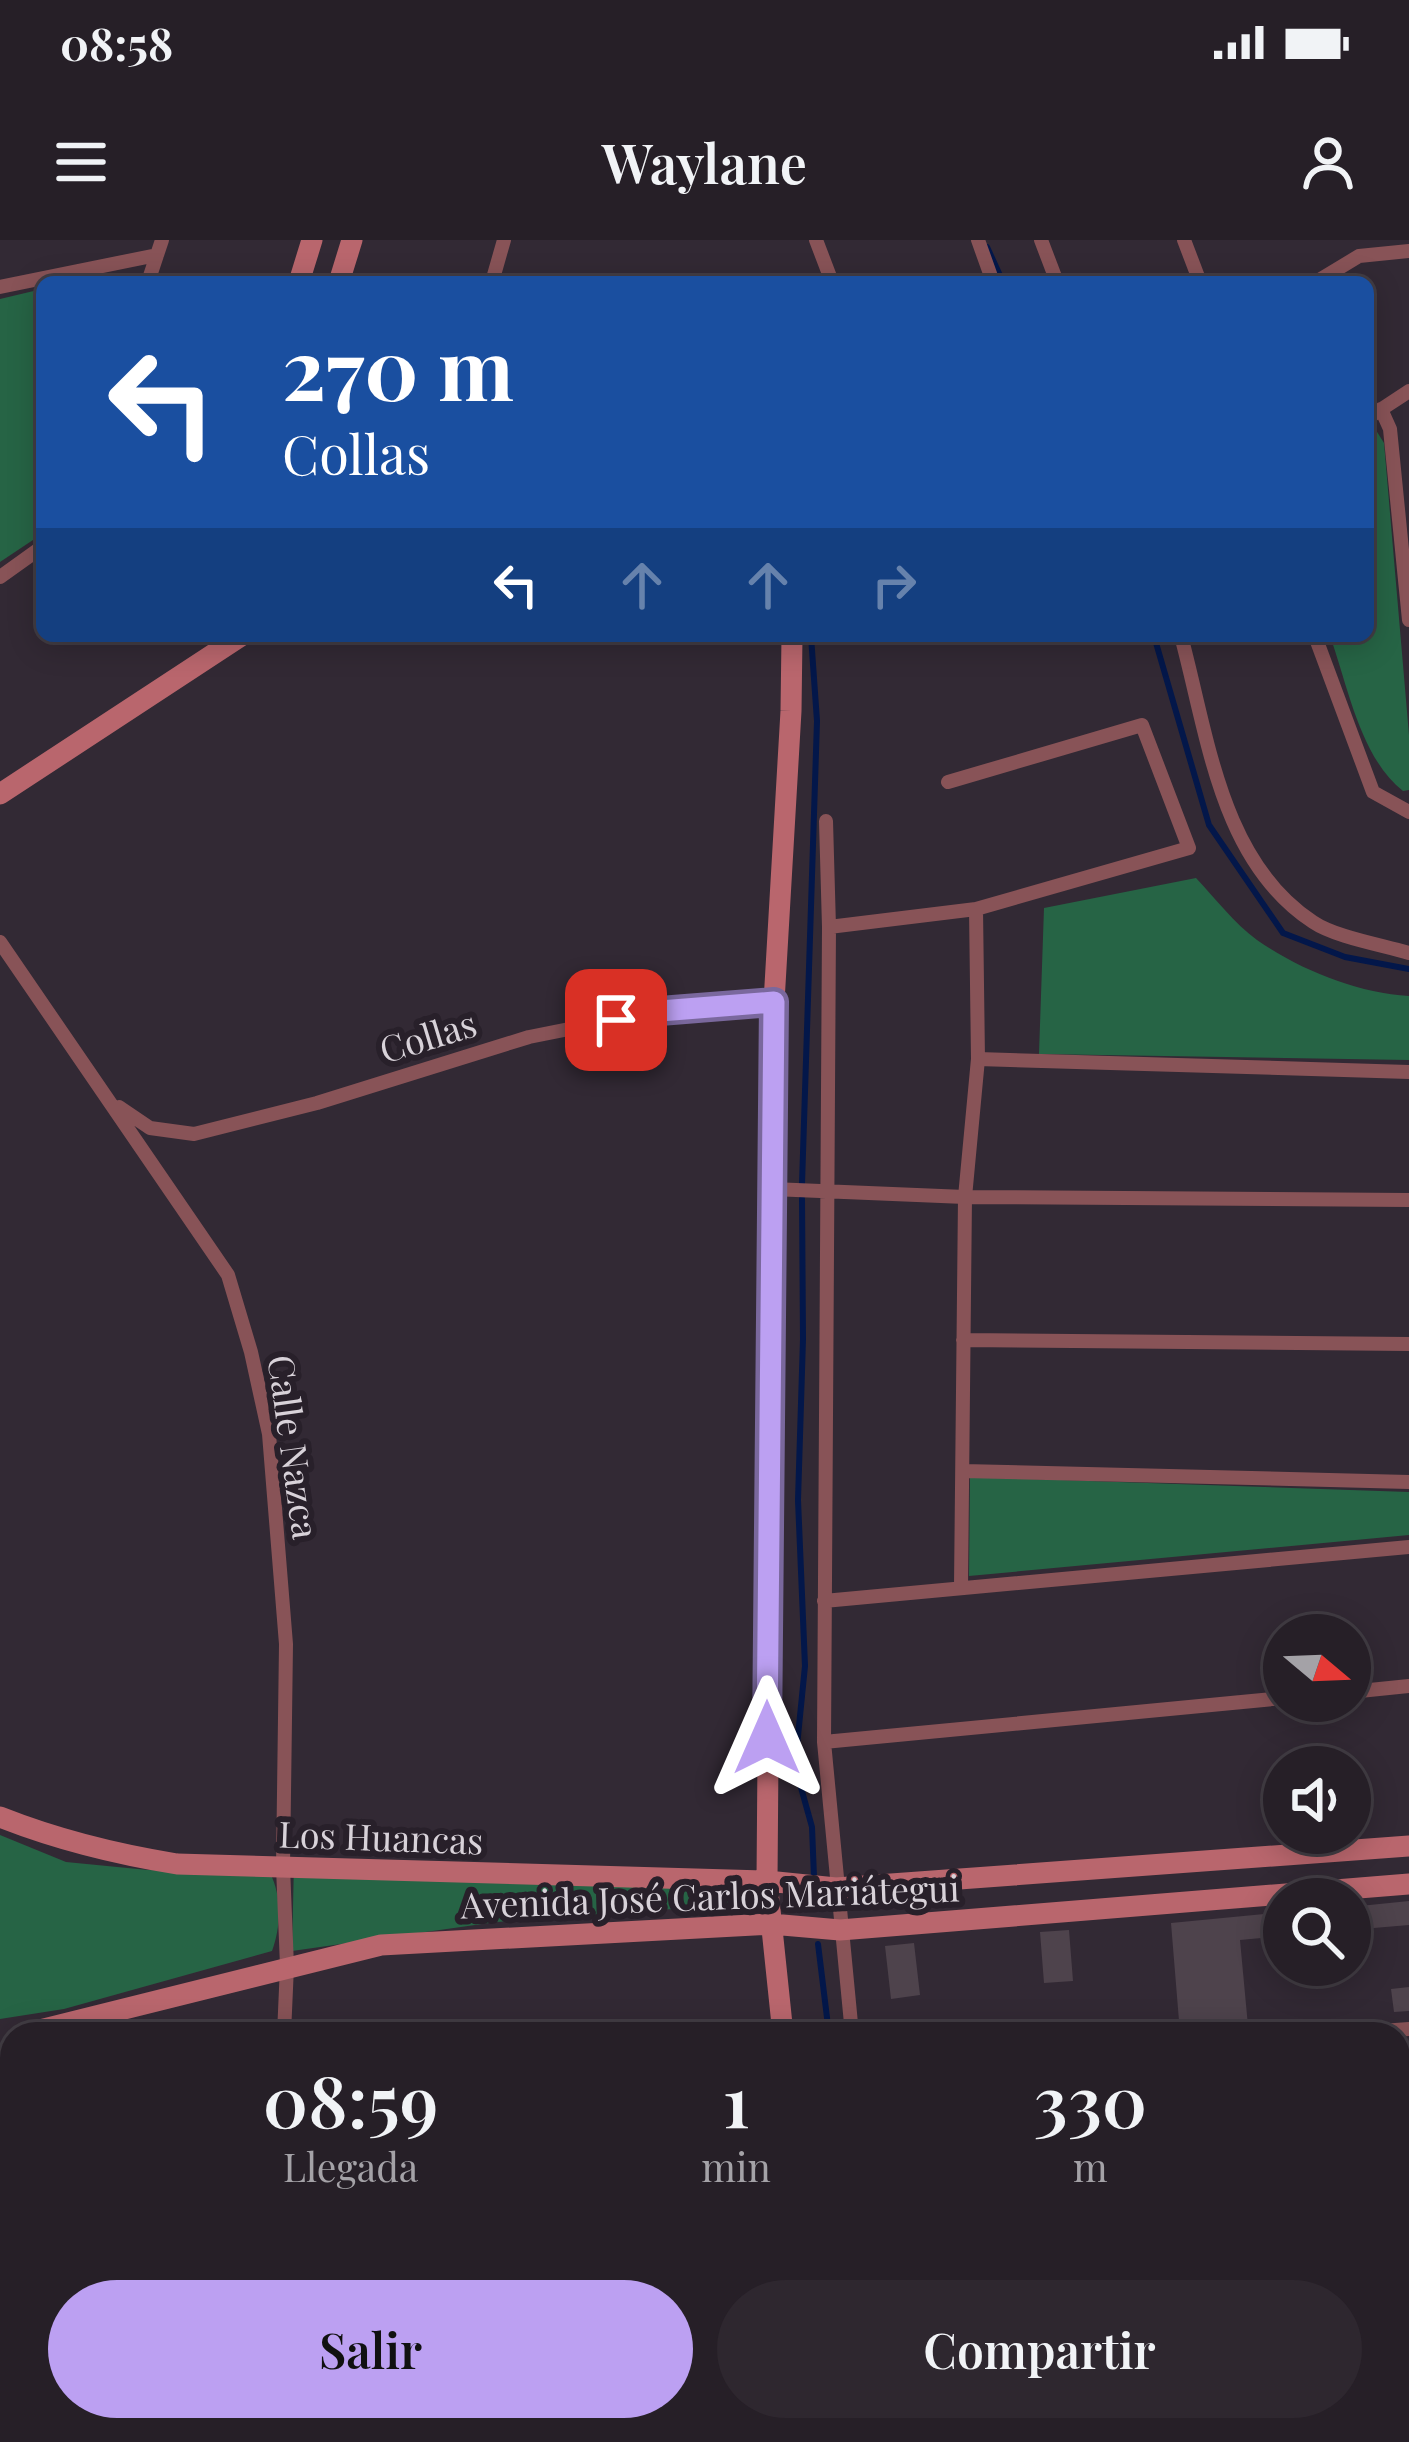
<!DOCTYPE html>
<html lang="es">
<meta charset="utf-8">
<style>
:root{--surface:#261f27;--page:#2e272f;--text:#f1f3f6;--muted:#a4a2a7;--line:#423d44;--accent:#bca0f2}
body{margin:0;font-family:"Playfair Display",serif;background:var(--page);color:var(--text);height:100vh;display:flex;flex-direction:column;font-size:45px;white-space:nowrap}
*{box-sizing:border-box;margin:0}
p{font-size:39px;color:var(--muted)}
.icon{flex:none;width:66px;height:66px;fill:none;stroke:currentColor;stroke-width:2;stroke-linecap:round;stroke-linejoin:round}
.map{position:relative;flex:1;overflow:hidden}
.drawer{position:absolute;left:0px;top:1782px;width:1410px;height:420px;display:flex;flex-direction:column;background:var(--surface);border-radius:36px 36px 0 0;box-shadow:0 6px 30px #0003,0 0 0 3px var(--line)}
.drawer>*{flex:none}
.guide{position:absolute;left:36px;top:36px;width:1338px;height:366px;border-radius:18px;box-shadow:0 6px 30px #0003,0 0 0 3px var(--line);background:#1a4fa0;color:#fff;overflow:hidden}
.needle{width:78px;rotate:109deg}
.buttons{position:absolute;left:1263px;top:1374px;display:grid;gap:24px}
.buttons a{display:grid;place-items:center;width:108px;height:108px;border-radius:50%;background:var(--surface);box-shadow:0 6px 30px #0003,0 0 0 3px var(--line);font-size:60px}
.pin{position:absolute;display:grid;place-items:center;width:102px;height:102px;color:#fff;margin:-51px;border-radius:24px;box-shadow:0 6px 18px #0006}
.me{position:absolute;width:132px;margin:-66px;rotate:0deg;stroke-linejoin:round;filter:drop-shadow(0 0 9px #0008)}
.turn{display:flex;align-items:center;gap:42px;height:252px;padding:0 48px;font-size:54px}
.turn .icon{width:156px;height:156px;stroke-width:2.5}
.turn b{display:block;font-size:84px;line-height:102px}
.lanes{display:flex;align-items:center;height:114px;padding:0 48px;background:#0003;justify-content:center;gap:60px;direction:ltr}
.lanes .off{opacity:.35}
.eta{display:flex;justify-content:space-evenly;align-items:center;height:204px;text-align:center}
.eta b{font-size:72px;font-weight:600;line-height:84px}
.button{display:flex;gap:24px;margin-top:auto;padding:24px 48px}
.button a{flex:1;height:138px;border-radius:72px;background:var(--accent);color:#111;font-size:48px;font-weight:600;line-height:138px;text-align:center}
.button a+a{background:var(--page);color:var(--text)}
.status{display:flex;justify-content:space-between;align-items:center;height:84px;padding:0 60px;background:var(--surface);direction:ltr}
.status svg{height:33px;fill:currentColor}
header{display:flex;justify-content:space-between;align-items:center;height:156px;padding:0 48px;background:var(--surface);font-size:54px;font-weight:600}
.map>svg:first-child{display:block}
.green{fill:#266445}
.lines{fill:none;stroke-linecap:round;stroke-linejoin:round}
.stream{stroke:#03174a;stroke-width:6}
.building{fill:#4e434c}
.path{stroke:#807982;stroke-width:3;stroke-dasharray:6 6;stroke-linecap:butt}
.street{stroke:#885357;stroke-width:14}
.secondary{stroke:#b9666d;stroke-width:21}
.route-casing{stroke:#7a689d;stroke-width:30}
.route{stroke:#bca0f2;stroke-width:21}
.labels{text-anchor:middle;stroke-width:12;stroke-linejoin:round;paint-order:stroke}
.street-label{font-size:36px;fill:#d8d2d9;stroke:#28202a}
</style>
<div class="status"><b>08:58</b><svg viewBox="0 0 49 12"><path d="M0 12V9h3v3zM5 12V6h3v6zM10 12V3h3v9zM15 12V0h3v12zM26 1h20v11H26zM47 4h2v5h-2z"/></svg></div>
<header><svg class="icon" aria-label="menu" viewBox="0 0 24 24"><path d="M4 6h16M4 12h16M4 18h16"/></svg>Waylane<svg class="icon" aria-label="person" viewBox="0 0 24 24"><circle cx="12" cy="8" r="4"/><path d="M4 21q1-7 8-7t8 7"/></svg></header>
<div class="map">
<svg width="1409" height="2202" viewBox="0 0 1409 2202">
<rect width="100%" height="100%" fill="#322934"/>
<path class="green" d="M 42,49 L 42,294 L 0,322 L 0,59 Z
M 1374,187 L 1384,203 L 1409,495 L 1409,550 L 1403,551 C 1360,517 1348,446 1330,396 L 1368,396 L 1368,188 Z
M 1196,638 C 1215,658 1235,684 1257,700 C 1300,730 1357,753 1409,756 L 1409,820 L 1039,814 L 1044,668 Z
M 970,1237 L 1409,1252 L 1409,1295 L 969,1336 Z
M 0,1595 L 66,1622 L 148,1630 L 270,1633 C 282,1656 281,1687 272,1711 L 64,1769 L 0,1779 Z
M 294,1622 L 747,1649 L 752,1653 L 742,1664 L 496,1682 L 292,1711 Z
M 1409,2074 L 1409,2197 L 1357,2202 L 1279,2202 L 1278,2190 L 1398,2190 L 1398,2075 Z"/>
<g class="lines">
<path class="stream" d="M 987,7 L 1003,42
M 1154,396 L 1209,585 L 1283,693 L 1345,717 L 1409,729
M 802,944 L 817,481 L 811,396
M 802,959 L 803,1099 L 798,1260 L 805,1426 L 795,1526 L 812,1587 L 814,1637
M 818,1704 L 829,1794
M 869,2190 L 872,2202"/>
</g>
<path class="building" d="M 1409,1661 L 1409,1685 L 1350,1690 L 1350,1667 Z
M 1284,1672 L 1284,1696 L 1240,1700 L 1248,1786 L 1180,1793 L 1171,1683 Z
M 1069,1690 L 1073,1741 L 1044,1743 L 1040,1692 Z
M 914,1703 L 920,1755 L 891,1759 L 885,1706 Z
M 1409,1747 L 1409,1771 L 1394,1772 L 1391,1749 Z"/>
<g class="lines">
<path class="path" d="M 1176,2190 L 1178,2202"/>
<path class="street" d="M 816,0 L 832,42
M 978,0 L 993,42
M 1041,0 L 1057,42
M 1184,0 L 1200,42
M 148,42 L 162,0
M 492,42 L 504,0
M 1316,42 L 1359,16 L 1409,11
M 0,47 L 157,15
M 1381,169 L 1390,189 L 1409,380
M 1368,178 L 1409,151
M 0,337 L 42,307
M 1181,396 C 1208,495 1220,621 1313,682 C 1335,697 1382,705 1409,713
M 1315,396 L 1373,552 L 1409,572
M 826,581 L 829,687 L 824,1502 L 852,1794
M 829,687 L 976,669 L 1189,608 L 1142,485 L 948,542
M 0,702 L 228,1035 L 251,1112 L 269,1194 L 286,1404 L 283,1627 L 287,1726 L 284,1794
M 978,819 L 1409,832
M 119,867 L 150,888 L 194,894 L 317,863 L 529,797 L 660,771 L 774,762
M 772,949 L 965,957 L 1409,960
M 963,1100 L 1409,1104
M 963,1231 L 1409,1242
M 961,1346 L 965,957 L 978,819 L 976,669
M 824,1361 L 1409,1307
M 1350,1452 L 1409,1446
M 824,1502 L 1284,1458
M 1341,1794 L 1409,1789
M 1398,1929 L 1409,1928
M 1398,2063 L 1409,2062
M 327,2190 L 330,2202
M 897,2190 L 900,2202"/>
<path class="secondary" d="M 299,42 L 312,0
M 339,42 L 352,0
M 0,554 L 241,396
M 0,1577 C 58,1600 115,1614 177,1624 L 767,1641 L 836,1648 L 1409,1606
M 24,1794 L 381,1705 L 771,1684 L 840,1690 L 1409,1644
M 783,1794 L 767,1641 L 774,762 L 791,471 L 792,396
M 837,2190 L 839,2202"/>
</g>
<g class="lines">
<defs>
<path id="route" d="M 616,780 L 660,771 L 774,762 L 767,1498"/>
</defs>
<use href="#route" class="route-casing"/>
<use href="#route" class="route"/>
</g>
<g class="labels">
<g class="street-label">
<text transform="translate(428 797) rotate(-17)" y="13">Collas</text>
<text transform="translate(293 1207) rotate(82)" y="13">Calle Nazca</text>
<text transform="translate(381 1598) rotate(2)" y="13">Los Huancas</text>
<text transform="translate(710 1657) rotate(-2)" y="13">Avenida José Carlos Mariátegui</text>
</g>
</g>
</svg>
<div class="buttons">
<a><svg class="needle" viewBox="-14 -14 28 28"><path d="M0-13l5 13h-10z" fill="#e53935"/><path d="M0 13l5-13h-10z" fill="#a4a2a7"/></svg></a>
<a><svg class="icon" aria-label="sound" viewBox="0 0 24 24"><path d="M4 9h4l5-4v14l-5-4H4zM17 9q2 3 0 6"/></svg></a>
<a><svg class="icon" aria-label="search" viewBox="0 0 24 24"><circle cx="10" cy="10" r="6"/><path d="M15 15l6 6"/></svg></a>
</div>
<div class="pin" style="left:616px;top:780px;background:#d93025"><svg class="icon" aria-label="arrive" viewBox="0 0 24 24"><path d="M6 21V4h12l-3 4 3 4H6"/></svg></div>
<svg class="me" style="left:767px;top:1498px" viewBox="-20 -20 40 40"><path d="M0-17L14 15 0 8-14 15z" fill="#bca0f2" stroke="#fff" stroke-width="4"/></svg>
<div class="guide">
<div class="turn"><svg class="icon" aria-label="left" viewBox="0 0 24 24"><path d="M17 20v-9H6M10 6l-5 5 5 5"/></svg><div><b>270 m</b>Collas</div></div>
<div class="lanes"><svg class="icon" aria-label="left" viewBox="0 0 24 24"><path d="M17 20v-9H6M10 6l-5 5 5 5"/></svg><svg class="icon off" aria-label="ahead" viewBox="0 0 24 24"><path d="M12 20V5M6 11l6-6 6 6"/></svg><svg class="icon off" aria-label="ahead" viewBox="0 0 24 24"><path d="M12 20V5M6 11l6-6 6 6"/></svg><svg class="icon off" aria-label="right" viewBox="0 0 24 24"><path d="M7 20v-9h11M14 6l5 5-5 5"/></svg></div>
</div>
<section class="drawer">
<div class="eta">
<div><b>08:59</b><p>Llegada</p></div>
<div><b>1</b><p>min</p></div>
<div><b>330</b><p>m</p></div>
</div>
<div class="button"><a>Salir</a><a>Compartir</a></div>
</section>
</div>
